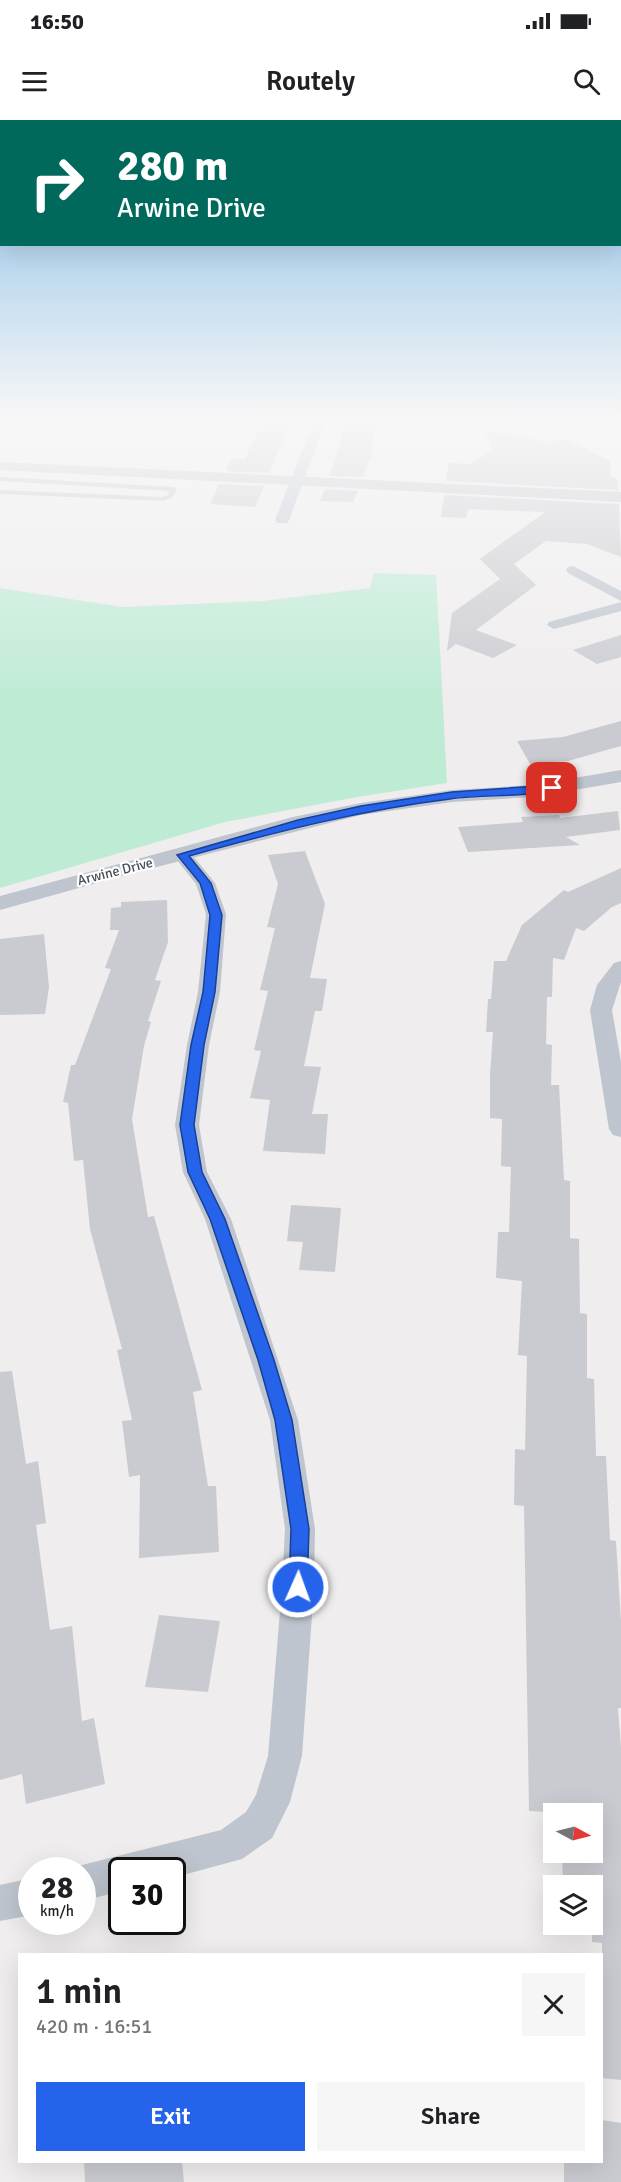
<!DOCTYPE html>
<meta charset="utf-8">
<style>
:root{--surface:#fff;--page:#f6f6f6;--text:#202124;--muted:#757577;--accent:#2563eb}
body{margin:0;font-family:Signika,sans-serif;background:var(--page);color:var(--text);height:100vh;display:flex;flex-direction:column;font-size:22px;white-space:nowrap}
*{box-sizing:border-box;margin:0}
p{font-size:20px;color:var(--muted)}
.icon{flex:none;width:33px;height:33px;fill:none;stroke:currentColor;stroke-width:2;stroke-linecap:round;stroke-linejoin:round}
.map{position:relative;flex:1;overflow:hidden}
.drawer{position:absolute;left:18px;top:1833px;width:585px;height:210px;display:flex;flex-direction:column;background:var(--surface);border-radius:0px;box-shadow:0 6px 24px #0002}
.drawer>*{flex:none}
.hud{position:absolute;left:0px;top:0px;width:621px;height:126px;box-shadow:0 6px 24px #0002;background:#00695c;color:#fff;overflow:hidden}
.needle{width:39px;rotate:97deg}
.tools{position:absolute;left:543px;top:1683px;display:grid;gap:12px}
.tools a{display:grid;place-items:center;width:60px;height:60px;border-radius:0px;background:var(--surface);box-shadow:0 6px 24px #0002;font-size:30px}
.speed{position:absolute;left:18px;top:1737px;display:flex;gap:12px;font-size:30px;font-weight:700;text-align:center}
.speed>*{display:grid;place-content:center;width:78px;height:78px;border-radius:50%;background:var(--surface);box-shadow:0 6px 24px #0002;line-height:1}
.speed small{font-size:15px;font-weight:400}
.speed .limit{border:3px solid #111;border-radius:9px;background:#fff;color:#111}
.pin{position:absolute;display:grid;place-items:center;width:51px;height:51px;color:#fff;margin:-26px;border-radius:12px;box-shadow:0 3px 9px #0006}
.me{position:absolute;width:66px;margin:-33px;rotate:2deg;stroke-linejoin:round;filter:drop-shadow(0 0 4px #0008)}
.turn{display:flex;align-items:center;gap:21px;height:126px;padding:0 18px;font-size:27px}
.turn .icon{width:78px;height:78px;stroke-width:2.5}
.turn b{display:block;font-size:42px;line-height:51px}
.round{display:grid;place-items:center;flex:none;width:63px;height:63px;border-radius:0px;background:var(--page)}
.headline{display:flex;align-items:center;justify-content:space-between;height:102px;padding:0 18px}
h1{font-size:36px;font-weight:600;line-height:45px}
.cta{display:flex;gap:12px;margin-top:auto;padding:12px 18px}
.cta a{flex:1;height:69px;border-radius:0px;background:var(--accent);color:#fff;font-size:24px;font-weight:600;line-height:69px;text-align:center}
.cta a+a{background:var(--page);color:var(--text)}
.status{display:flex;justify-content:space-between;align-items:center;height:42px;padding:0 30px;background:var(--surface);direction:ltr}
.status svg{height:16px;fill:currentColor}
header{display:flex;justify-content:space-between;align-items:center;height:78px;padding:0 18px;background:var(--surface);font-size:27px;font-weight:600}
.map>svg:first-child{display:block}
.green{fill:#bdebd4}
.building{fill:#cacbd1}
.lines{fill:none;stroke-linecap:round;stroke-linejoin:round}
.service{fill:#bec5ce;fill-rule:evenodd}
.minor{fill:#bec5ce;fill-rule:evenodd}
.tertiary{fill:#bec5ce;fill-rule:evenodd}
.route{fill:#2563eb;stroke:#184099;stroke-width:1.5}
.labels{text-anchor:middle;stroke-width:4.5;stroke-linejoin:round;paint-order:stroke}
.far-street-label{font-size:14px;fill:#464e59;stroke:#fff}
</style>
<div class="status"><b>16:50</b><svg viewBox="0 0 49 12"><path d="M0 12V9h3v3zM5 12V6h3v6zM10 12V3h3v9zM15 12V0h3v12zM26 1h20v11H26zM47 4h2v5h-2z"/></svg></div>
<header><svg class="icon" aria-label="menu" viewBox="0 0 24 24"><path d="M4 6h16M4 12h16M4 18h16"/></svg>Routely<svg class="icon" aria-label="search" viewBox="0 0 24 24"><circle cx="10" cy="10" r="6"/><path d="M15 15l6 6"/></svg></header>
<div class="map">
<svg width="621" height="2062" viewBox="0 0 621 2062">
<rect width="100%" height="100%" fill="#efeded"/>
<path class="green" d="M 374,453 L 436,455 L 447,663 L 357,677 L 225,702 L 0,768 L 0,468 L 122,487 L 263,481 L 370,468 Z"/>
<path class="building" d="M 270,295 L 293,295 L 269,353 L 226,351 L 231,339 L 245,339 L 257,312 L 260,313 Z
M 345,304 L 377,305 L 370,330 L 373,331 L 363,357 L 330,356 Z
M 483,309 L 548,322 L 567,319 L 610,341 L 611,357 L 617,358 L 618,370 L 446,361 L 449,343 L 470,344 L 493,329 Z
M 219,364 L 264,366 L 255,387 L 210,384 Z
M 325,369 L 358,371 L 353,382 L 320,381 Z
M 444,375 L 619,384 L 621,437 L 587,424 L 546,421 L 514,444 L 536,465 L 476,510 L 517,525 L 493,538 L 456,524 L 447,531 L 452,493 L 500,459 L 480,439 L 545,392 L 468,389 L 466,398 L 441,397 Z
M 621,515 L 621,537 L 597,544 L 573,530 Z
M 621,601 L 621,626 L 568,641 L 530,644 L 517,621 L 563,617 Z
M 618,691 L 620,710 L 566,717 L 580,725 L 468,732 L 458,707 L 523,702 L 521,697 L 559,695 L 560,698 Z
M 305,731 L 325,784 L 310,858 L 327,859 L 322,891 L 315,891 L 304,946 L 321,947 L 312,994 L 328,994 L 325,1034 L 263,1031 L 270,980 L 250,978 L 261,931 L 254,930 L 268,871 L 260,870 L 275,808 L 267,807 L 278,764 L 268,735 Z
M 621,748 L 621,783 L 612,787 L 584,811 L 576,808 L 564,840 L 553,838 L 552,877 L 547,877 L 546,924 L 552,925 L 551,965 L 559,965 L 564,1060 L 570,1061 L 570,1118 L 579,1119 L 580,1193 L 587,1194 L 587,1258 L 594,1259 L 596,1336 L 606,1336 L 610,1420 L 616,1421 L 621,1501 L 621,1588 L 618,1588 L 621,1627 L 621,1960 L 602,1958 L 602,1823 L 592,1822 L 592,1766 L 563,1766 L 562,1732 L 592,1732 L 592,1694 L 529,1691 L 524,1386 L 514,1385 L 515,1329 L 525,1330 L 527,1236 L 518,1235 L 522,1161 L 496,1158 L 498,1112 L 509,1112 L 511,1047 L 501,1046 L 502,999 L 490,998 L 490,954 L 493,912 L 486,912 L 488,879 L 491,879 L 494,841 L 506,841 L 522,805 L 564,770 L 568,772 Z
M 167,780 L 168,822 L 155,860 L 161,861 L 148,901 L 151,902 L 144,926 L 132,999 L 148,1097 L 154,1096 L 202,1270 L 193,1272 L 208,1366 L 216,1366 L 219,1432 L 139,1438 L 140,1355 L 129,1357 L 122,1301 L 132,1300 L 117,1230 L 122,1229 L 90,1109 L 83,1040 L 74,1041 L 68,983 L 63,982 L 71,945 L 75,945 L 111,849 L 105,848 L 119,810 L 110,810 L 111,788 L 121,787 L 121,782 Z
M 44,814 L 49,867 L 45,894 L 0,895 L 0,819 Z
M 291,1085 L 341,1088 L 335,1152 L 299,1150 L 303,1122 L 287,1121 Z
M 12,1251 L 26,1344 L 38,1341 L 46,1403 L 36,1405 L 50,1510 L 72,1506 L 82,1601 L 94,1598 L 105,1664 L 26,1684 L 22,1654 L 0,1660 L 0,1252 Z
M 159,1495 L 220,1501 L 208,1572 L 145,1567 Z
M 602,2000 L 621,2003 L 621,2062 L 564,2062 L 564,2042 L 602,2042 Z
M 84,2042 L 182,2042 L 184,2062 L 85,2062 Z"/>
<g class="lines">
<path class="service" d="M 0,357 L 174,367 L 177,369 L 173,377 L 163,381 L 0,374 L 0,370 L 162,377 L 168,375 L 170,371 L 0,361 Z"/>
<path class="minor" d="M 316,295 L 328,295 L 289,400 L 287,403 L 277,403 L 275,400 Z
M 538,295 L 550,295 L 547,307 L 539,307 Z
M 573,446 L 621,471 L 621,481 L 568,453 L 566,450 L 568,447 Z
M 621,482 L 621,491 L 554,509 L 547,505 L 549,502 Z
M 182,729 L 189,731 L 215,763 L 226,794 L 220,872 L 209,925 L 199,1005 L 207,1052 L 231,1099 L 298,1300 L 315,1409 L 314,1467 L 302,1636 L 290,1682 L 272,1718 L 242,1739 L 172,1758 L 172,1750 L 122,1750 L 122,1771 L 82,1781 L 82,1750 L 69,1750 L 82,1745 L 221,1710 L 246,1692 L 256,1675 L 268,1636 L 282,1467 L 285,1409 L 270,1300 L 205,1099 L 183,1052 L 175,1005 L 187,925 L 198,872 L 206,794 L 196,764 L 173,735 L 175,731 Z
M 621,841 L 621,862 L 612,890 L 621,942 L 621,1017 L 613,1015 L 609,1009 L 590,890 L 597,865 L 614,843 Z
M 32,1758 L 32,1795 L 0,1801 L 0,1765 Z"/>
<path class="tertiary" d="M 0,342 L 621,372 L 621,382 L 0,350 Z
M 621,650 L 621,662 L 534,677 L 452,682 L 361,695 L 129,754 L 0,790 L 0,776 L 293,697 L 361,683 L 452,670 L 534,665 Z"/>
</g>
<linearGradient id="sky" x2="0" y2="1"><stop stop-color="#83bce7"/><stop offset="0.51" stop-color="#f8f7f7"/><stop offset="1" stop-color="#f8f7f7" stop-opacity="0"/></linearGradient>
<rect width="621" height="584" fill="url(#sky)"/>
<path class="route" d="M 552,665 L 555,666 L 555,670 C 521,678 484,674 450,679 C 361,690 276,712 189,736 L 211,763 L 222,795 L 215,872 L 204,925 L 194,1005 L 202,1052 L 225,1099 L 274,1240 L 292,1300 L 309,1409 L 307,1467 L 305,1473 L 298,1475 L 292,1473 L 289,1467 L 291,1409 L 275,1300 L 258,1240 L 210,1099 L 188,1052 L 180,1005 L 191,925 L 203,872 L 210,795 L 200,763 L 177,735 L 298,700 L 361,686 L 452,672 Z"/>
<g class="labels">
<g class="far-street-label">
<text transform="translate(115 751) rotate(-14)" y="5">Arwine Drive</text>
</g>
</g>
</svg>
<div class="tools">
<a><svg class="needle" viewBox="-14 -14 28 28"><path d="M0-13l5 13h-10z" fill="#e53935"/><path d="M0 13l5-13h-10z" fill="#757577"/></svg></a>
<a><svg class="icon" aria-label="layers" viewBox="0 0 24 24"><path d="M12 4l9 5-9 5-9-5zM3 14l9 5 9-5"/></svg></a>
</div>
<div class="speed"><div>28<small>km/h</small></div><div class="limit">30</div></div>
<div class="pin" style="left:552px;top:668px;background:#d93025"><svg class="icon" aria-label="arrive" viewBox="0 0 24 24"><path d="M6 21V4h12l-3 4 3 4H6"/></svg></div>
<svg class="me" style="left:298px;top:1467px" viewBox="-20 -20 40 40"><circle r="17" fill="#2563eb" stroke="#fff" stroke-width="3"/><path d="M0-11L8 9 0 5-8 9z" fill="#fff"/></svg>
<div class="hud">
<div class="turn"><svg class="icon" aria-label="right" viewBox="0 0 24 24"><path d="M7 20v-9h11M14 6l5 5-5 5"/></svg><div><b>280 m</b>Arwine Drive</div></div>
</div>
<section class="drawer">
<div class="headline"><div><h1>1 min</h1><p>420 m · 16:51</p></div><a class="round"><svg class="icon" aria-label="close" viewBox="0 0 24 24"><path d="M6 6l12 12M18 6L6 18"/></svg></a></div>
<div class="cta"><a>Exit</a><a>Share</a></div>
</section>
</div>
